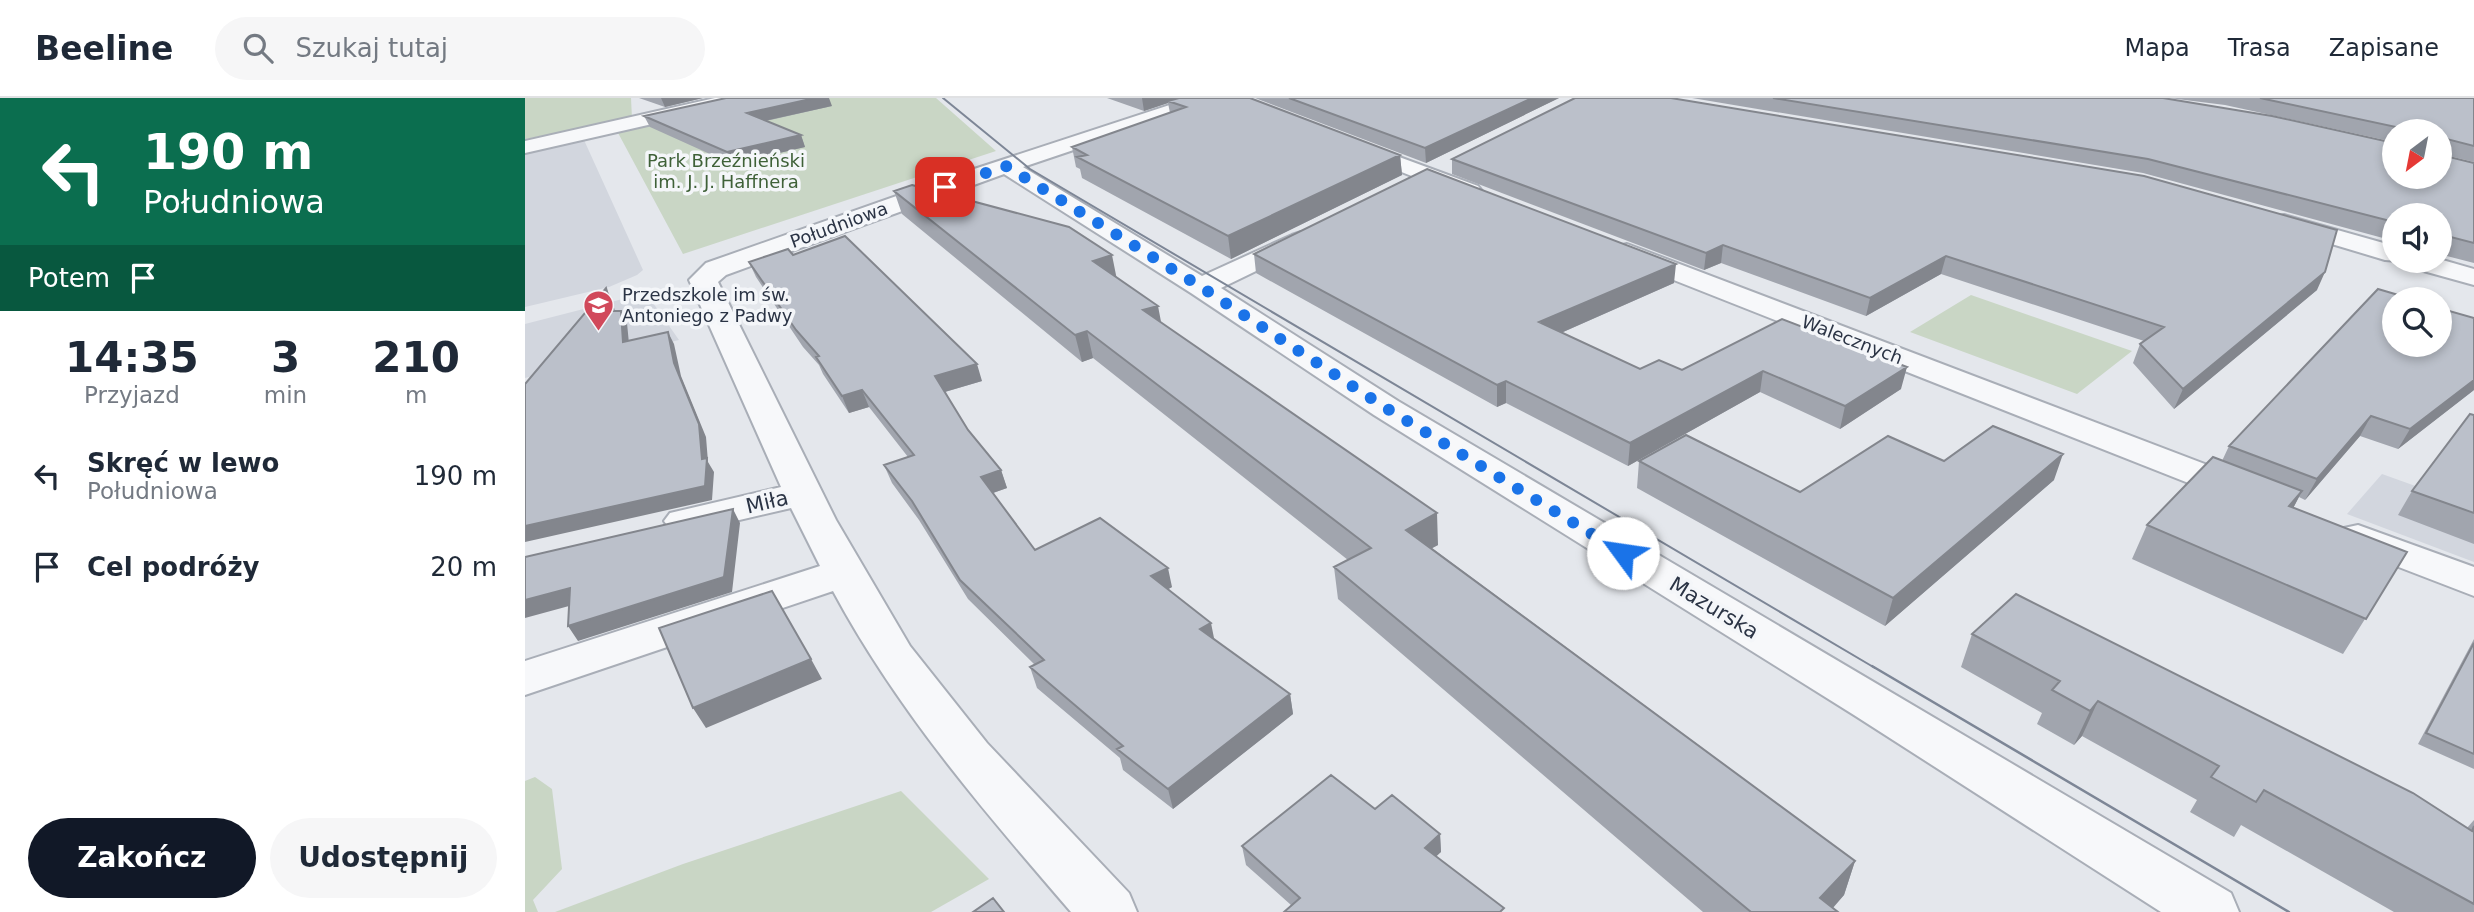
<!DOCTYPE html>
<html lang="pl">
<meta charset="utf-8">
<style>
:root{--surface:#fff;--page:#f6f6f7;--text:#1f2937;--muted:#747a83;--line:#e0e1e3;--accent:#111827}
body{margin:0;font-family:"DejaVu Sans",sans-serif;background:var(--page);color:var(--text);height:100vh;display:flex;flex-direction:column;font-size:26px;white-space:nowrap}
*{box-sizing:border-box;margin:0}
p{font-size:23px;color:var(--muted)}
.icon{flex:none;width:38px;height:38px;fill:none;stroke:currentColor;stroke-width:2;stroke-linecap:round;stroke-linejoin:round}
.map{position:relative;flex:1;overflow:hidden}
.side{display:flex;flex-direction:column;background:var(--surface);width:525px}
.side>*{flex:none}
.guide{background:#0b6e4f;color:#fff;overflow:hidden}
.needle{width:46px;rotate:212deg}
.controls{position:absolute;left:1857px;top:21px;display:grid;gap:14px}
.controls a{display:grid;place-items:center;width:70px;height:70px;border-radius:50%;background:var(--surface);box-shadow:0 4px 10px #0003;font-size:35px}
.pin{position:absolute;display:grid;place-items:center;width:60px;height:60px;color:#fff;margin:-30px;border-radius:14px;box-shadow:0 4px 10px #0006}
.me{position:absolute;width:77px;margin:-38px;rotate:301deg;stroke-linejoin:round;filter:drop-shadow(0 0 5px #0008)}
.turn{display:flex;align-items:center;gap:24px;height:147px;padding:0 28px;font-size:32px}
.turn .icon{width:91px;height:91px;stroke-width:2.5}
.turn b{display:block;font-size:49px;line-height:60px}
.then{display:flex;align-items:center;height:66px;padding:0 28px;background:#0003;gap:14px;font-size:26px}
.eta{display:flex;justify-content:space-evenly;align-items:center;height:119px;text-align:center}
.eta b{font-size:42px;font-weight:600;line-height:49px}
.cta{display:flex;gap:14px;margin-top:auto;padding:14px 28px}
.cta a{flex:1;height:80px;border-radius:42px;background:var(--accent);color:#fff;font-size:28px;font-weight:600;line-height:80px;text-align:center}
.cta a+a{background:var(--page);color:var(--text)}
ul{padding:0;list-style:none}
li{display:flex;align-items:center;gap:21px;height:91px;padding:0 28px}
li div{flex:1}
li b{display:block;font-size:26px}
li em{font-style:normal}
header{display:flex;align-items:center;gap:42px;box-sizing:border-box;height:98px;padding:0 35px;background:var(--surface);border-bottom:2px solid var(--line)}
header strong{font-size:33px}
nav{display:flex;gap:38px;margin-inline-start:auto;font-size:24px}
.search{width:490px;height:63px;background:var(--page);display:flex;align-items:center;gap:18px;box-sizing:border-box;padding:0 24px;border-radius:38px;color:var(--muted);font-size:26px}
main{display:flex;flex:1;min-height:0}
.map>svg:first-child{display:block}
.built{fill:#d2d6de}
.green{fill:#c9d6c5}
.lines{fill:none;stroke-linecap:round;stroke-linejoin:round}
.street-casing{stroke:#a9aeb7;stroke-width:4}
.street{fill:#f7f8fa;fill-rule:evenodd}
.tram-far1{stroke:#7d8696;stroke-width:2}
.tram{stroke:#7d8696;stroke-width:2.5}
.wall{fill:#a1a5ae}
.shaded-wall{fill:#83868d}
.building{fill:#bbc0ca;stroke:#83868d;stroke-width:2}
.route{stroke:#1a73e8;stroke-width:12;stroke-dasharray:0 21.6}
.labels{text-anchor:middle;stroke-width:7;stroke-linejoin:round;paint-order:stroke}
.far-park-label{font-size:18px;fill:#3f6138;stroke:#f4f6f9}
.far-street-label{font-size:18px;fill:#2b3445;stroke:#f4f6f9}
.far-poi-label{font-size:18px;fill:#2b3445;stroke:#f4f6f9;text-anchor:start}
.street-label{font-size:21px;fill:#2b3445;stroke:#f4f6f9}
</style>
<header>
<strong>Beeline</strong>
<div class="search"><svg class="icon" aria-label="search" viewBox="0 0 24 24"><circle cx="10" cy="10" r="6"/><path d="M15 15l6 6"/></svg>Szukaj tutaj</div>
<nav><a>Mapa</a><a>Trasa</a><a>Zapisane</a></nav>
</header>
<main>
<section class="side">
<div class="guide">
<div class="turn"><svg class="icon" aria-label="left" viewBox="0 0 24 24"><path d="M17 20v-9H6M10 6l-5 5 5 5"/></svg><div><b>190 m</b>Południowa</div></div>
<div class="then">Potem<svg class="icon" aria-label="arrive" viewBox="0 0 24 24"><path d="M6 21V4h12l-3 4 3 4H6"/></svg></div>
</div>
<div class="eta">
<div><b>14:35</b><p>Przyjazd</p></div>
<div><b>3</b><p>min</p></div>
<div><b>210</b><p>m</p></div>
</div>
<ul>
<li><svg class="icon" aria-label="left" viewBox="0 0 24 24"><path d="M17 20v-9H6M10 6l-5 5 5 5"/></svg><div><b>Skręć w lewo</b><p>Południowa</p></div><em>190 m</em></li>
<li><svg class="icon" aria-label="arrive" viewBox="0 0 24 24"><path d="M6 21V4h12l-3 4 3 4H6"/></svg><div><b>Cel podróży</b></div><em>20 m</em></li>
</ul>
<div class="cta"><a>Zakończ</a><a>Udostępnij</a></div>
</section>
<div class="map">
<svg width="1949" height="814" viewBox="0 0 1949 814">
<rect width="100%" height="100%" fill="#e4e7ec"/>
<path class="built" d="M 59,42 L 118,172 L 112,177 L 84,189 L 0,209 L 0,52 Z
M 121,195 L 154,242 L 0,280 L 0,226 Z
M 1857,376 L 1949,409 L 1949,464 L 1822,416 Z"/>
<path class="green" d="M 0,0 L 106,0 L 107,21 L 0,41 Z
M 268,0 L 411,0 L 471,53 L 158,156 L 92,33 Z
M 1446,197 L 1607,253 L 1552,296 L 1385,234 Z
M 10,679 L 27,691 L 37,771 L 8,802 L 13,814 L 0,814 L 0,683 Z
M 376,693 L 464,781 L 406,814 L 30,814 L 158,766 Z"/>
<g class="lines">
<defs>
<path id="street" d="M 190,0 L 224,0 L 215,6 L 0,55 L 0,43 Z
M 666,0 L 693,0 L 691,4 L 498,69 L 677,178 L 767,137 L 776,134 L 785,137 L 789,142 L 785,147 L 696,190 L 873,303 L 1706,795 L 1714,814 L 1636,814 L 1329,617 L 849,317 L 666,195 L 479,76 L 201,177 L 193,184 L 311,422 L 385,548 L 462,645 L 604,795 L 612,814 L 546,814 C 458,712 372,612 308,493 L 0,597 L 0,563 L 295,468 L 266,410 L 159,435 L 145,431 L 139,423 L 145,415 L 256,389 L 164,182 L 181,165 L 437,75 Z
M 828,42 L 953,88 L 957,93 L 953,98 L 937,98 L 821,52 L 818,48 L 821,44 Z
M 1759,117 L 1869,148 L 1869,163 L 1873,163 L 1860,162 L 1750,129 L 1747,124 L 1750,119 Z
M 1102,146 L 1735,387 L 1741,395 L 1735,403 L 1722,406 L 1709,403 L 1093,160 L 1089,154 L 1093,148 Z
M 1914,161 L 1949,171 L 1949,187 L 1884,169 L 1880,163 Z
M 1833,427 L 1949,469 L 1949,498 L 1819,448 L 1813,439 L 1819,430 Z"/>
</defs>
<use href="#street" class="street-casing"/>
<use href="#street" class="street"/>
<path class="tram-far1" d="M 418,0 L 505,71 L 1350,570"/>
<path class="tram" d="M 1347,568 L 1764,814"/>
</g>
<path class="wall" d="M 114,0 L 178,0 L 140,9 Z
M 582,0 L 725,0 L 875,57 L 877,77 L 706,161 L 557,80 L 555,71 L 551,69 L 547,49 L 645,15 L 643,5 L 619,13 Z
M 730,0 L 1034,0 L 901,65 Z
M 1167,0 L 1638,0 L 1869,79 L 1914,33 L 1869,33 L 1869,44 L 1700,7 L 1644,0 L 1949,0 L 1949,64 L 1920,57 L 1920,58 L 1949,65 L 1949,165 L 1914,156 L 1914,117 L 1869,117 L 1869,143 L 1618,75 Z
M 307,8 L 241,23 L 276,37 L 280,49 L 207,66 L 125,29 L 119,18 Z
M 927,61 L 1792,192 L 1649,311 L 1608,265 L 1615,246 L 1619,243 L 1416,176 L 1341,218 L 1196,165 L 1179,172 L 927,76 Z
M 369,93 L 591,179 L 636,225 L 913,447 L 907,450 L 1330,763 L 1319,797 L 1308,810 L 1313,814 L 1178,814 L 813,501 L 809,469 L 823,462 L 568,260 L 557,264 L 377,116 Z
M 729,156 L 1149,185 L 1036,235 L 1115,271 L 1157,272 L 1257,221 L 1376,291 L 1315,331 L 1235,294 L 1103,368 L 981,305 L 972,309 L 731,175 Z
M 268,157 L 457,283 L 420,294 L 443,332 L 476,372 L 482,390 L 468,395 L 510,452 L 647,489 L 643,491 L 689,542 L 765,596 L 768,616 L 648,711 L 598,672 L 595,660 L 512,590 L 505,569 L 510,567 L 443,501 L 394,422 L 367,385 L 359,367 L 383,359 L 344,309 L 324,315 L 298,276 L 294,267 L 278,249 L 231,179 L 224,164 Z
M 1949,292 L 1873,351 L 1835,338 L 1780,402 L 1774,399 L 1768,410 L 1882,454 L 1818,556 L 1607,461 L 1622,427 L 1697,363 L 1704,348 Z
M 1949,317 L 1949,446 L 1873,417 L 1887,393 Z
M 1114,363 L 1275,394 L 1419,363 L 1529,382 L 1360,528 L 1112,390 Z
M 1447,536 L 1942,730 L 1949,722 L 1949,814 L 1869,814 L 1716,727 L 1709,739 L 1665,714 L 1672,702 L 1557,638 L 1549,647 L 1512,626 L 1517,615 L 1436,569 Z
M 1949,541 L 1949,671 L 1893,646 Z
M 850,711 L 915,736 L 916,754 L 766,807 L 721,767 L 717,748 Z"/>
<path class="shaded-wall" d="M 136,0 L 178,0 L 140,9 Z
M 290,0 L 304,0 L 307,8 L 226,26 L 222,15 Z
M 617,0 L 658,0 L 643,3 L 643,5 L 619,13 Z
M 1007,0 L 1034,0 L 901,65 L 900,50 Z
M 276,37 L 280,49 L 207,66 L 202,54 Z
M 875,57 L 877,77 L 706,161 L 703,138 Z
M 1198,147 L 1196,165 L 1179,172 L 1181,155 Z
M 587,157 L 592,182 L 568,163 Z
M 1421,158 L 1416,176 L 1341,218 L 1345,200 Z
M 1151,166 L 1149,185 L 1013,245 L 1014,224 Z
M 1800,174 L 1792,192 L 1649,311 L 1658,291 Z
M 81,190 L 87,202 L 93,225 L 87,213 Z
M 633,208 L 638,234 L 618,212 Z
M 96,213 L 102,225 L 105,256 L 98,244 Z
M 562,233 L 568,260 L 557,264 L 550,237 Z
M 143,234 L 149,246 L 156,278 L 181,339 L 183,364 L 189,374 L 187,402 L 0,444 L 0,428 L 177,361 L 149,265 Z
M 452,266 L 457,283 L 416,295 L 410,278 Z
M 1382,269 L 1376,291 L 1315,331 L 1320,308 Z
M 1238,273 L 1235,294 L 1103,368 L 1105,345 Z
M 1949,282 L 1949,292 L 1873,351 L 1885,331 Z
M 981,283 L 981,305 L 972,309 L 972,287 Z
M 337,292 L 344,309 L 324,315 L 317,298 Z
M 1846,318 L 1835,338 L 1780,402 L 1792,381 Z
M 1538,356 L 1529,382 L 1360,528 L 1368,500 Z
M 476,372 L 482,390 L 462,397 L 456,379 Z
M 1777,393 L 1760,426 L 1764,408 Z
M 208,411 L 215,425 L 207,494 L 53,543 L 43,528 Z
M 912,415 L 913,447 L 883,463 L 881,432 Z
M 643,470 L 647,489 L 631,498 L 626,478 Z
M 45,490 L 55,505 L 0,520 L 0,502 Z
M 686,525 L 690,545 L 675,531 Z
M 286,561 L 297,581 L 181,630 L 168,610 Z
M 765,596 L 768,616 L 648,711 L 643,691 Z
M 1573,603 L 1557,638 L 1549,647 L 1565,613 Z
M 915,736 L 916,754 L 901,768 L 900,750 Z
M 1330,763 L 1319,797 L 1304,814 L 1295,800 Z"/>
<path class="building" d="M 201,0 L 290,0 L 222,15 L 276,37 L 202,54 L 119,18 Z
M 654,0 L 725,0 L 875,57 L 703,138 L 552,59 L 562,57 L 547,49 L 661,9 L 643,3 Z
M 764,0 L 1007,0 L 900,50 Z
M 1050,0 L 1146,0 L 1619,78 L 1812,132 L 1800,174 L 1658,291 L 1615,246 L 1639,229 L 1421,158 L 1345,200 L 1198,147 L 1181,155 L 927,61 Z
M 1248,0 L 1638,0 L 1747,18 L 1869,45 L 1869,79 L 1914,79 L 1914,33 L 1877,33 L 1876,30 L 1735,0 L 1949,0 L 1949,48 L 1922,41 L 1919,44 L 1920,58 L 1949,65 L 1949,145 L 1914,136 L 1914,117 L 1869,117 L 1869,124 L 1623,61 Z
M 902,71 L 1151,166 L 1014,224 L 1115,271 L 1134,262 L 1157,272 L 1257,221 L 1382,269 L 1320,308 L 1238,273 L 1105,345 L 981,283 L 972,287 L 729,156 Z
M 387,87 L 544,129 L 587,157 L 568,163 L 633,208 L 618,212 L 912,415 L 881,432 L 1330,763 L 1295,800 L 1313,814 L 1226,814 L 809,469 L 846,450 L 562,233 L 550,237 L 369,93 Z
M 320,138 L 452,266 L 410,278 L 443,332 L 476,372 L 456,379 L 510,452 L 575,420 L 643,470 L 626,478 L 686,525 L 675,531 L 765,596 L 643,691 L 592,651 L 598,648 L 505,569 L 519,562 L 435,482 L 387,403 L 359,367 L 389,357 L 337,292 L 317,298 L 291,259 L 294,258 L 271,232 L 224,164 L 263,151 L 268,157 Z
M 81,190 L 87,213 L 96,213 L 98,244 L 143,234 L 149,265 L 174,326 L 177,361 L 182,360 L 180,388 L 0,428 L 0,286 Z
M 1853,191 L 1887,201 L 1869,201 L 1869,247 L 1914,247 L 1914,210 L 1949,220 L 1949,282 L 1885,331 L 1846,318 L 1792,381 L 1704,348 Z
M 1945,316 L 1949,317 L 1949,415 L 1887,393 Z
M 1468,328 L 1538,356 L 1368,500 L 1114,363 L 1161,337 L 1275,394 L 1363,338 L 1419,363 Z
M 1688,359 L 1777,393 L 1764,408 L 1882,454 L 1841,521 L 1622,427 Z
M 208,411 L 199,479 L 43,528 L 45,490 L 0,502 L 0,459 Z
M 247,493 L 286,561 L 168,610 L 134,530 Z
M 1491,496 L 1888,695 L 1947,733 L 1949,728 L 1949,806 L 1739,692 L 1731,704 L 1686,679 L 1694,668 L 1573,603 L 1565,613 L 1527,592 L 1535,583 L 1447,536 Z
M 1949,545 L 1949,656 L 1901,635 Z
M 806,677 L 850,711 L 867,697 L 915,736 L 900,750 L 979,810 L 975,814 L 759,814 L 775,800 L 717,748 Z
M 468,800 L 479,814 L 448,814 Z"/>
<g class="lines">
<path class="route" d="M 420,89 L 481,68 L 676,189 L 861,310 L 1098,455"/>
</g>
<defs>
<symbol id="school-pin" viewBox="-11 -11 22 30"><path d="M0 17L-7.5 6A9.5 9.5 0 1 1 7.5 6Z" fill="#d1495b" stroke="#f4f6f9"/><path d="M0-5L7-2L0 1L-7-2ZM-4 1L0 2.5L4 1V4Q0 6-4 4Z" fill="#fff"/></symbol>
</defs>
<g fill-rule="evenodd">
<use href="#school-pin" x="56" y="190" width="35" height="47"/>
</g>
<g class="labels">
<g class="far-park-label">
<text x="201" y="69">Park Brzeźnieński<tspan x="201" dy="21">im. J. J. Haffnera</tspan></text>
</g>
<g class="far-street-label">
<text transform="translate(314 127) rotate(-20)" y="6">Południowa</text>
<text transform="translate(1327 242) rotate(21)" y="6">Walecznych</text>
</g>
<g class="far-poi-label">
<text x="97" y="203">Przedszkole im św.<tspan x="97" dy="21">Antoniego z Padwy</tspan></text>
</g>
<g class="street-label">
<text transform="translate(242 404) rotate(-13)" y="7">Miła</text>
<text transform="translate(1189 510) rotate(31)" y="7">Mazurska</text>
</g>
</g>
</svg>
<div class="controls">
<a><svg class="needle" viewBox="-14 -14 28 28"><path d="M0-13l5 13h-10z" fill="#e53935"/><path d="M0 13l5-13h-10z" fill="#747a83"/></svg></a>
<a><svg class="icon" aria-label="sound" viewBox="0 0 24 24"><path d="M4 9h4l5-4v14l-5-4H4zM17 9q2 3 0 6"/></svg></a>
<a><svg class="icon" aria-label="search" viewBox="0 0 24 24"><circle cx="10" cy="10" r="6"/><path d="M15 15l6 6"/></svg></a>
</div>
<div class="pin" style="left:420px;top:89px;background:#d93025"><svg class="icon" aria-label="arrive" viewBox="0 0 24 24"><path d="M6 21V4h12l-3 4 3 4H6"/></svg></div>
<svg class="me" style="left:1098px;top:455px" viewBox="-20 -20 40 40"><circle r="19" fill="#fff"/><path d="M0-13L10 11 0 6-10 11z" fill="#1a73e8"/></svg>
</div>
</main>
